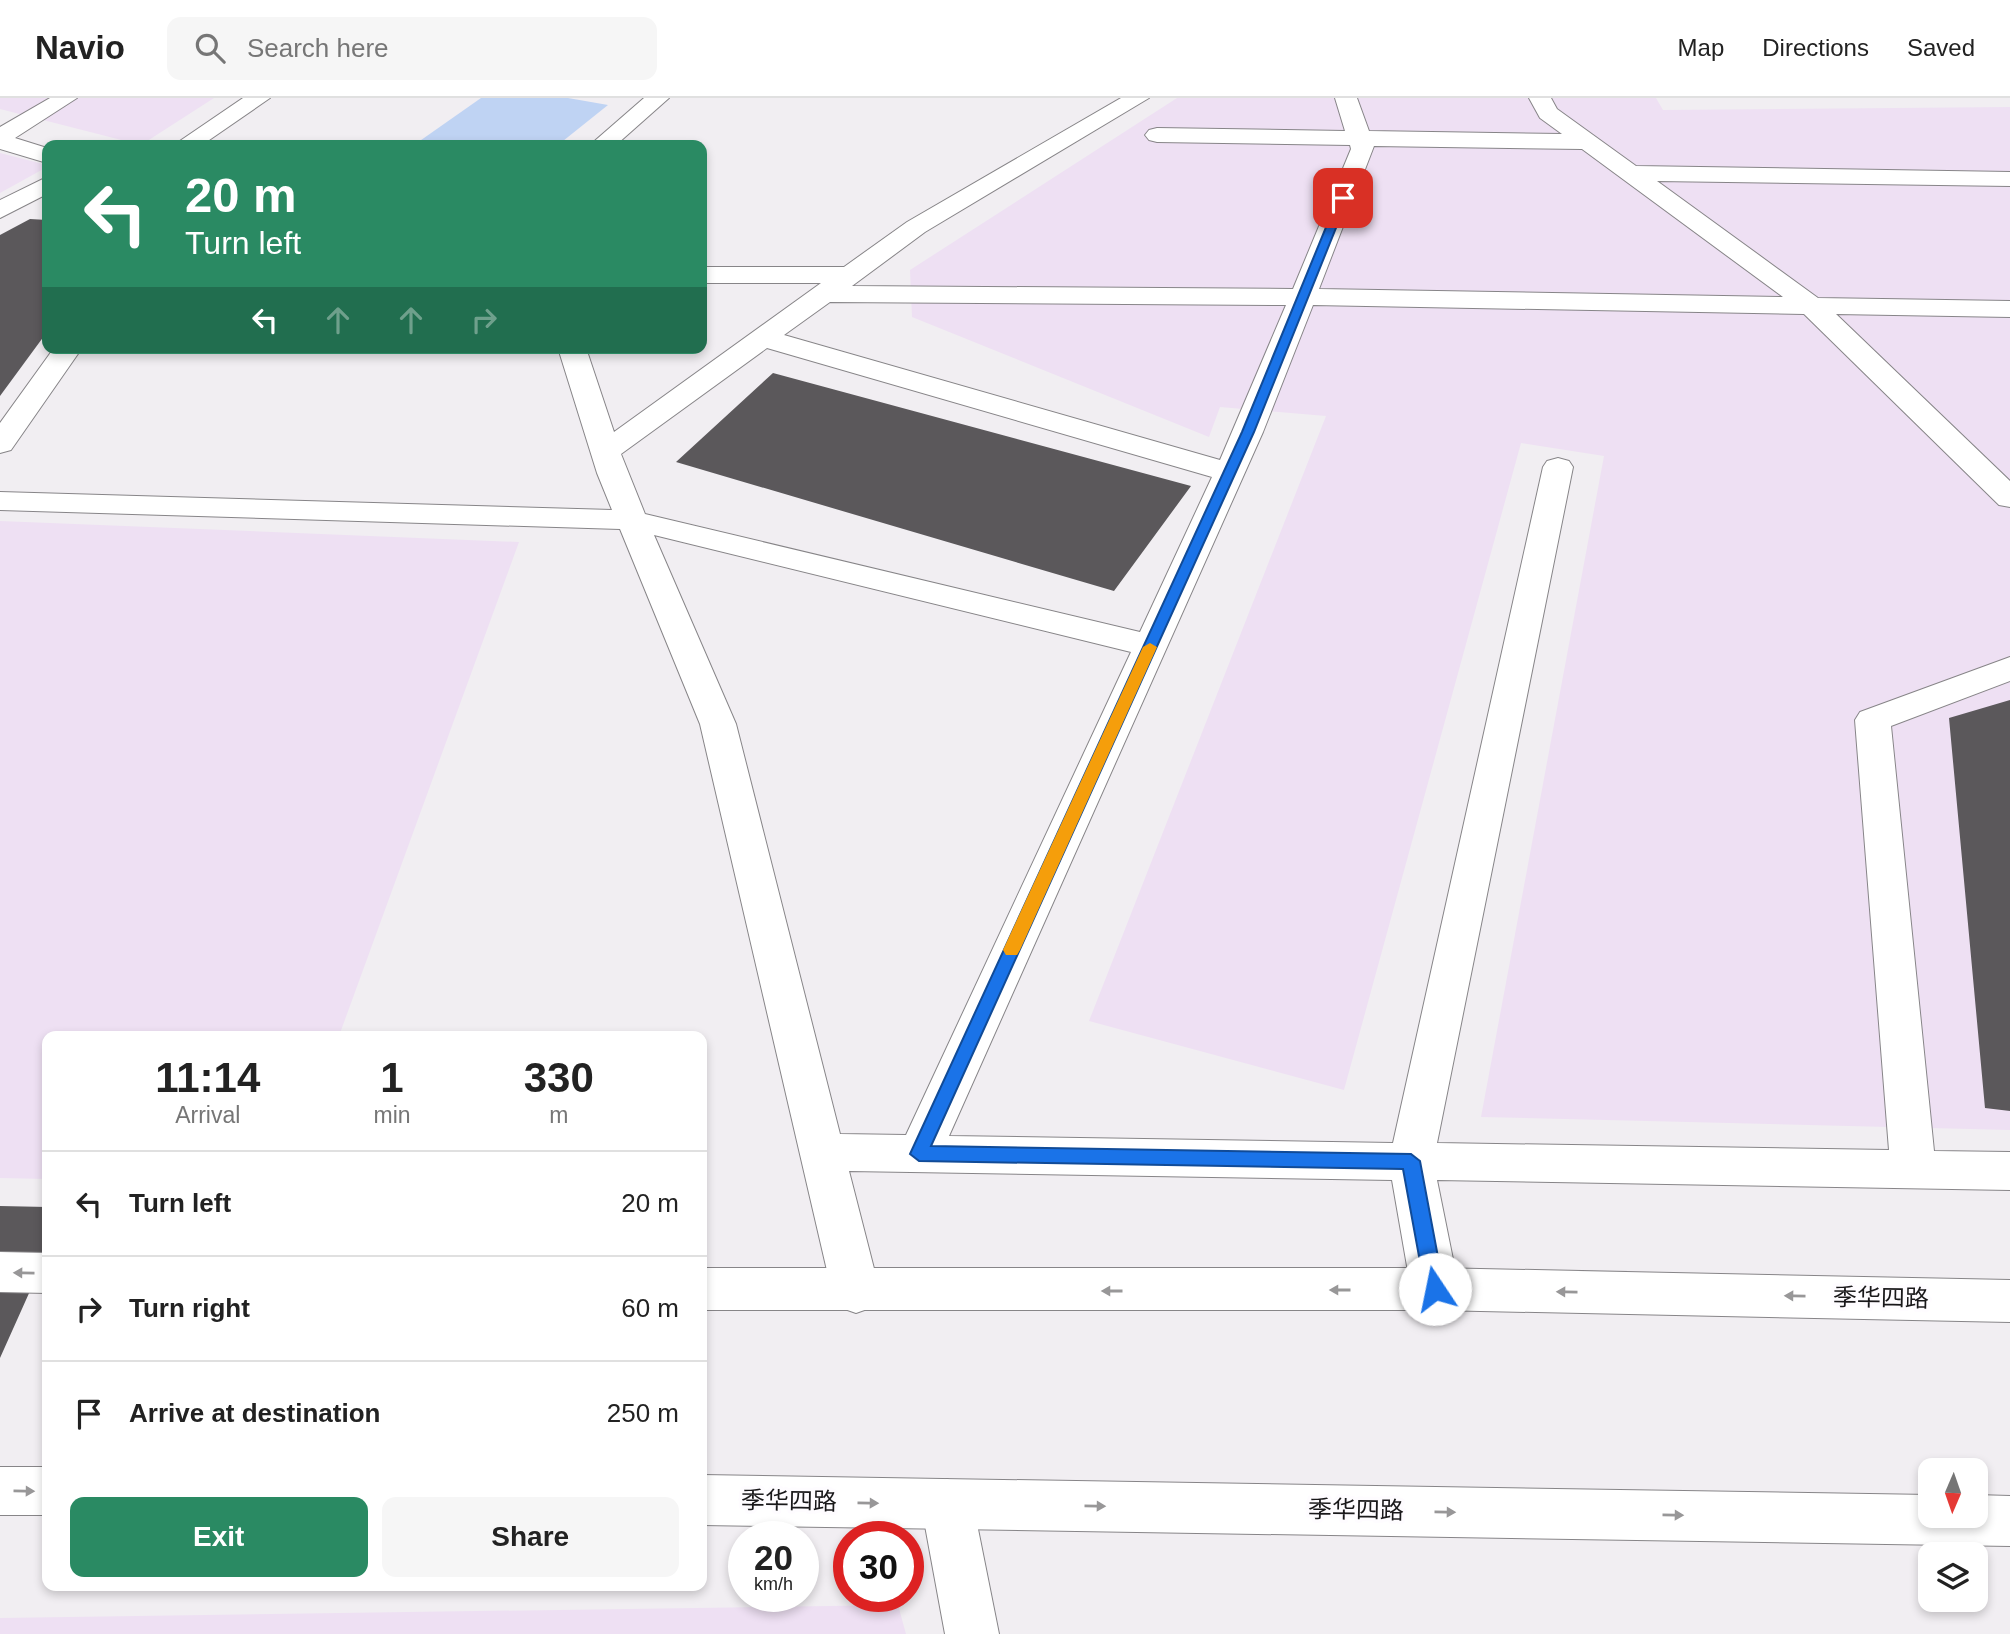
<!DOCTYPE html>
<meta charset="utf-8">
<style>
:root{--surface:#fff;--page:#f6f6f6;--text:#222;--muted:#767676;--line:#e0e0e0;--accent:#2a8a63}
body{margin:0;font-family:Arial,"Noto Sans SC",sans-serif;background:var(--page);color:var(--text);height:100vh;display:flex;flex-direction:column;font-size:26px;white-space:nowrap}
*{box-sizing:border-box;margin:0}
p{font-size:23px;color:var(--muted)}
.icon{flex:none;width:38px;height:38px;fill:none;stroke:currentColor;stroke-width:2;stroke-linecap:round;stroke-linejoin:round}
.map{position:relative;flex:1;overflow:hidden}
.details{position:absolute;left:42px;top:933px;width:665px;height:560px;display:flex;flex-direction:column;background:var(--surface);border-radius:14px;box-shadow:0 4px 10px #0003}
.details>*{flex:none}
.guide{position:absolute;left:42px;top:42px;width:665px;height:214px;border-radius:14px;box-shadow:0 4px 10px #0003;background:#2a8a63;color:#fff;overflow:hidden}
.needle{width:46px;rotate:182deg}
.tools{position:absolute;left:1918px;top:1360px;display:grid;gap:14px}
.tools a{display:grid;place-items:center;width:70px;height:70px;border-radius:14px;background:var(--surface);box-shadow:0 4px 10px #0003;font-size:35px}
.speed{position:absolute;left:728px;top:1423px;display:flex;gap:14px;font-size:35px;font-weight:700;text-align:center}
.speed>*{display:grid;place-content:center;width:91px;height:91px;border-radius:50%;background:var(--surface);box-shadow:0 4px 10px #0003;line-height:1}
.speed small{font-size:18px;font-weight:400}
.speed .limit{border:10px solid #d22;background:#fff;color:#111}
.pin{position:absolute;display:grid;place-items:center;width:60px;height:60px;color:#fff;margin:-30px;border-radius:14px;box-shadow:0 4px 10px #0006}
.me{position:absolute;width:77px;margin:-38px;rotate:349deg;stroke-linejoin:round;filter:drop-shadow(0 0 5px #0008)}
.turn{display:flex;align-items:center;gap:24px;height:147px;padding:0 28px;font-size:32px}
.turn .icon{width:91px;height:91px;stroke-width:2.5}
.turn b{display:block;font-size:49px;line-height:60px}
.lanes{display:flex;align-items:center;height:66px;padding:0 28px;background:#0003;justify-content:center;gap:35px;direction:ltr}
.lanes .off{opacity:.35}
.eta{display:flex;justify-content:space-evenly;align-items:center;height:119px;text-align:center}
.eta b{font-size:42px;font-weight:600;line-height:49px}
.primary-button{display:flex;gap:14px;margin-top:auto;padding:14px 28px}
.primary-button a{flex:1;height:80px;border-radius:14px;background:var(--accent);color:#fff;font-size:28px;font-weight:600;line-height:80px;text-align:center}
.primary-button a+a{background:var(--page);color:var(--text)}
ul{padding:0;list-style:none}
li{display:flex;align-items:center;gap:21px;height:105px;padding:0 28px;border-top:2px solid var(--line)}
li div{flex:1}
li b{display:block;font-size:26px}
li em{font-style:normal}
header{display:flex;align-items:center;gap:42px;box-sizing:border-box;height:98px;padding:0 35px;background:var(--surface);border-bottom:2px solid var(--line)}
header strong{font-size:33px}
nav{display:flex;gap:38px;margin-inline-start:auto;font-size:24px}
.search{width:490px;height:63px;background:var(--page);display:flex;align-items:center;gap:18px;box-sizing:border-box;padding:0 24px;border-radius:14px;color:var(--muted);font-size:26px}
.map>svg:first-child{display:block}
.commercial{fill:#eee0f3}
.water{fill:#bfd3f3}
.building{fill:#5b585b}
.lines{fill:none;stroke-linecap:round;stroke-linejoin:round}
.minor-casing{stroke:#878588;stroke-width:2}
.major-casing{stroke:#878588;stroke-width:2}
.minor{fill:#fff;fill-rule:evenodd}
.major{fill:#fff;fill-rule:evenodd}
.oneway{fill:#989798}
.route{fill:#1a73e8;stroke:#114b97;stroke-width:2}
.slow{fill:#f59e0b}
.labels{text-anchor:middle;stroke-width:7;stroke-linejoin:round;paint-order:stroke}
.near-street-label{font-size:24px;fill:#19181a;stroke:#fefcff}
</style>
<header>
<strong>Navio</strong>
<div class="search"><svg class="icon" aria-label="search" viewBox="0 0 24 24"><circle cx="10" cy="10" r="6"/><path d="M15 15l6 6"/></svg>Search here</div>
<nav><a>Map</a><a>Directions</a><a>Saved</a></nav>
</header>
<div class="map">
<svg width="2010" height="1536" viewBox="0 0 2010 1536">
<rect width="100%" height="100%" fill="#f1eef2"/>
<path class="commercial" d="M 0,0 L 214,0 L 141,47 L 0,11 Z
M 1177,0 L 1656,0 L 1663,12 L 2010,9 L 2010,1032 L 1481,1019 L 1604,358 L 1521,345 L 1344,992 L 1089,923 L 1326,318 L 1220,309 L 1209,339 L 912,219 L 910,172 Z
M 0,55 L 47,67 L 47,69 L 0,95 Z
M 0,423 L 519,444 L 339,938 L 47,938 L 47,1081 L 0,1080 Z
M 898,1507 L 906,1536 L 0,1536 L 0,1520 Z"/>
<path class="water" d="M 481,0 L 568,0 L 608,7 L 558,47 L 414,47 Z"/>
<path class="building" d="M 30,121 L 47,122 L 47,234 L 0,298 L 0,137 Z
M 773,275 L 1191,388 L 1114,493 L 676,364 Z
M 2010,602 L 2010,1013 L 1985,1010 L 1949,620 Z
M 0,1108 L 47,1109 L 47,1155 L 0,1260 Z"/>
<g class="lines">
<defs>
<path id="minor" d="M 50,0 L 77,0 L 15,40 L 47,50 L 47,65 L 0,51 L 0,29 Z
M 243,0 L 270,0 L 202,47 L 174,47 Z
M 644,0 L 669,0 L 616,47 L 590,47 Z
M 1121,0 L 1149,0 L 925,134 L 852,188 L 1293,191 L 1351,51 L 1350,47 L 1157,44 L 1149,42 L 1145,37 L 1149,32 L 1157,30 L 1345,33 L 1335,0 L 1357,0 L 1369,33 L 1562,36 L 1540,20 L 1529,0 L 1551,0 L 1557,11 L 1636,68 L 2010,74 L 2010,88 L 1657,83 L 1818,200 L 2010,203 L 2010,219 L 1836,216 L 2010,383 L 2010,409 L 1999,407 L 1804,216 L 1313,207 L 1263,334 L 949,1038 L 1393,1045 L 1543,369 L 1547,363 L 1558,360 L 1569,363 L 1573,369 L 1437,1045 L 1889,1052 L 1855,622 L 1860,614 L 2010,559 L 2010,583 L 1891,628 L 1934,1053 L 2010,1054 L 2010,1092 L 1437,1082 L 1459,1191 L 1452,1206 L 1435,1212 L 1418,1206 L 1411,1191 L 1392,1082 L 849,1073 L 880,1194 L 873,1209 L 856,1215 L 839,1209 L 832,1194 L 700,626 L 620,431 L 0,412 L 0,394 L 612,412 L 597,375 L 558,250 L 586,250 L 614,334 L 821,185 L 702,185 L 702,169 L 844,169 L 907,124 ZM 1374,48 L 1582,51 L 1783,199 L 1319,191 ZM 830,204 L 1286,207 L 1220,362 L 784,237 ZM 767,250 L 1212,379 L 1140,534 L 645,416 L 621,356 ZM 654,437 L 1131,554 L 906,1037 L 840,1036 L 736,626 Z
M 47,79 L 47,96 L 0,120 L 0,102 Z
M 54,250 L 82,250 L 11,352 L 0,355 L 0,325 Z
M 947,1381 L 965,1389 L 973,1406 L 999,1536 L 945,1536 L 921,1406 L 929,1389 Z"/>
<path id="major" d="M 0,1154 L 47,1155 L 47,1195 L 0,1194 Z
M 702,1170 L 1435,1170 L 2010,1182 L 2010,1224 L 1435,1212 L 702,1212 Z
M 0,1369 L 47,1369 L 47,1417 L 0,1417 Z
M 702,1377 L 1930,1397 L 1930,1418 L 1976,1418 L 1976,1397 L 2010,1398 L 2010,1448 L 702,1427 Z"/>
</defs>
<use href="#minor" class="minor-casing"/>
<use href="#major" class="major-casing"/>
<use href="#minor" class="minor"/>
<use href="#major" class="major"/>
</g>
<defs><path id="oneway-solid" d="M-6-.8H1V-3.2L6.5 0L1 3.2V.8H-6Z" transform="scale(1.75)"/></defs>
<g class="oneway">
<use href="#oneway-solid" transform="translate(24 1175) rotate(-179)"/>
<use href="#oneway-solid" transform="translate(1340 1192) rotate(180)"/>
<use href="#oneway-solid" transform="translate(1112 1193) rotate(180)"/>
<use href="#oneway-solid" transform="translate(1567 1194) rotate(-179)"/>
<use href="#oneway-solid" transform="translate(1795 1198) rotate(-179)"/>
<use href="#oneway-solid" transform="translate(24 1393) rotate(1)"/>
<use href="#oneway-solid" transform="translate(868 1405) rotate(1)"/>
<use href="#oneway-solid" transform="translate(1095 1408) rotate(1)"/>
<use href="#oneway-solid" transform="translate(1445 1414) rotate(1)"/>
<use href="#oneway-solid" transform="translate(1673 1417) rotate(1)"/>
</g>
<path class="route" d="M 1343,97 L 1348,100 L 1254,334 L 931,1048 L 1411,1056 L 1420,1063 L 1444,1191 L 1442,1197 L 1435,1200 L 1428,1197 L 1425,1191 L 1403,1071 L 919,1063 L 910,1056 L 1242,334 L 1338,100 Z"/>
<path class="slow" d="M 1150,545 L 1157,549 L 1020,852 L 1017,857 L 1006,857 L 1003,852 L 1143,549 Z"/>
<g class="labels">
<g class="near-street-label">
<text transform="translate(1881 1200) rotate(1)" y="8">季华四路</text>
<text transform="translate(789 1403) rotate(1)" y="8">季华四路</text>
<text transform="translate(1356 1412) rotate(1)" y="8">季华四路</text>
</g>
</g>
</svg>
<div class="tools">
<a><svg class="needle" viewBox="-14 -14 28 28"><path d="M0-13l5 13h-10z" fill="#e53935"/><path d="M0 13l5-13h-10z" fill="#767676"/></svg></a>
<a><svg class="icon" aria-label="layers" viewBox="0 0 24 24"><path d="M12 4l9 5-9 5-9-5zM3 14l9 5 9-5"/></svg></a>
</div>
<div class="speed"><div>20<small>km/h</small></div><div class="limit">30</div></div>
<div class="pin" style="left:1343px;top:100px;background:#d93025"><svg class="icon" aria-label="arrive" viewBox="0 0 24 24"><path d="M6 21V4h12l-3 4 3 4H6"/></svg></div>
<svg class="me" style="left:1435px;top:1191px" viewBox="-20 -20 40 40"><circle r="19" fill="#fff"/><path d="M0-13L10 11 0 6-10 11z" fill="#1a73e8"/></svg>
<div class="guide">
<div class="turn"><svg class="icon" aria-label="left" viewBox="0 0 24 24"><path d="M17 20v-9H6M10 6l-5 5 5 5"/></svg><div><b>20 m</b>Turn left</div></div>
<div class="lanes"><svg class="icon" aria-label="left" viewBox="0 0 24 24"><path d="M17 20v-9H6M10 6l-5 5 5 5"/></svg><svg class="icon off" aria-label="ahead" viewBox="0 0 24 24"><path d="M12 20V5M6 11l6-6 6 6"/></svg><svg class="icon off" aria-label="ahead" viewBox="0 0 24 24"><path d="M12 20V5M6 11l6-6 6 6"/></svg><svg class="icon off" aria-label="right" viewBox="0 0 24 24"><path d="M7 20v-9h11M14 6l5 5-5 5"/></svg></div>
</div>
<section class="details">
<div class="eta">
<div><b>11:14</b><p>Arrival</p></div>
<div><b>1</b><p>min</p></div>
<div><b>330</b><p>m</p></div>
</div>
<ul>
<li><svg class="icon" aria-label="left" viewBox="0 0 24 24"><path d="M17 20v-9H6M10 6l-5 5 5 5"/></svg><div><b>Turn left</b></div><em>20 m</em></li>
<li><svg class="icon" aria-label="right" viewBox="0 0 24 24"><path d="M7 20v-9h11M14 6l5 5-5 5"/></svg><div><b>Turn right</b></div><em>60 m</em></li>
<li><svg class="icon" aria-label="arrive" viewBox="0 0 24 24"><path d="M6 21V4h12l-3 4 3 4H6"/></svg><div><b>Arrive at destination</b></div><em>250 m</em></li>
</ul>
<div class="primary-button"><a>Exit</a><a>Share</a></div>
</section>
</div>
